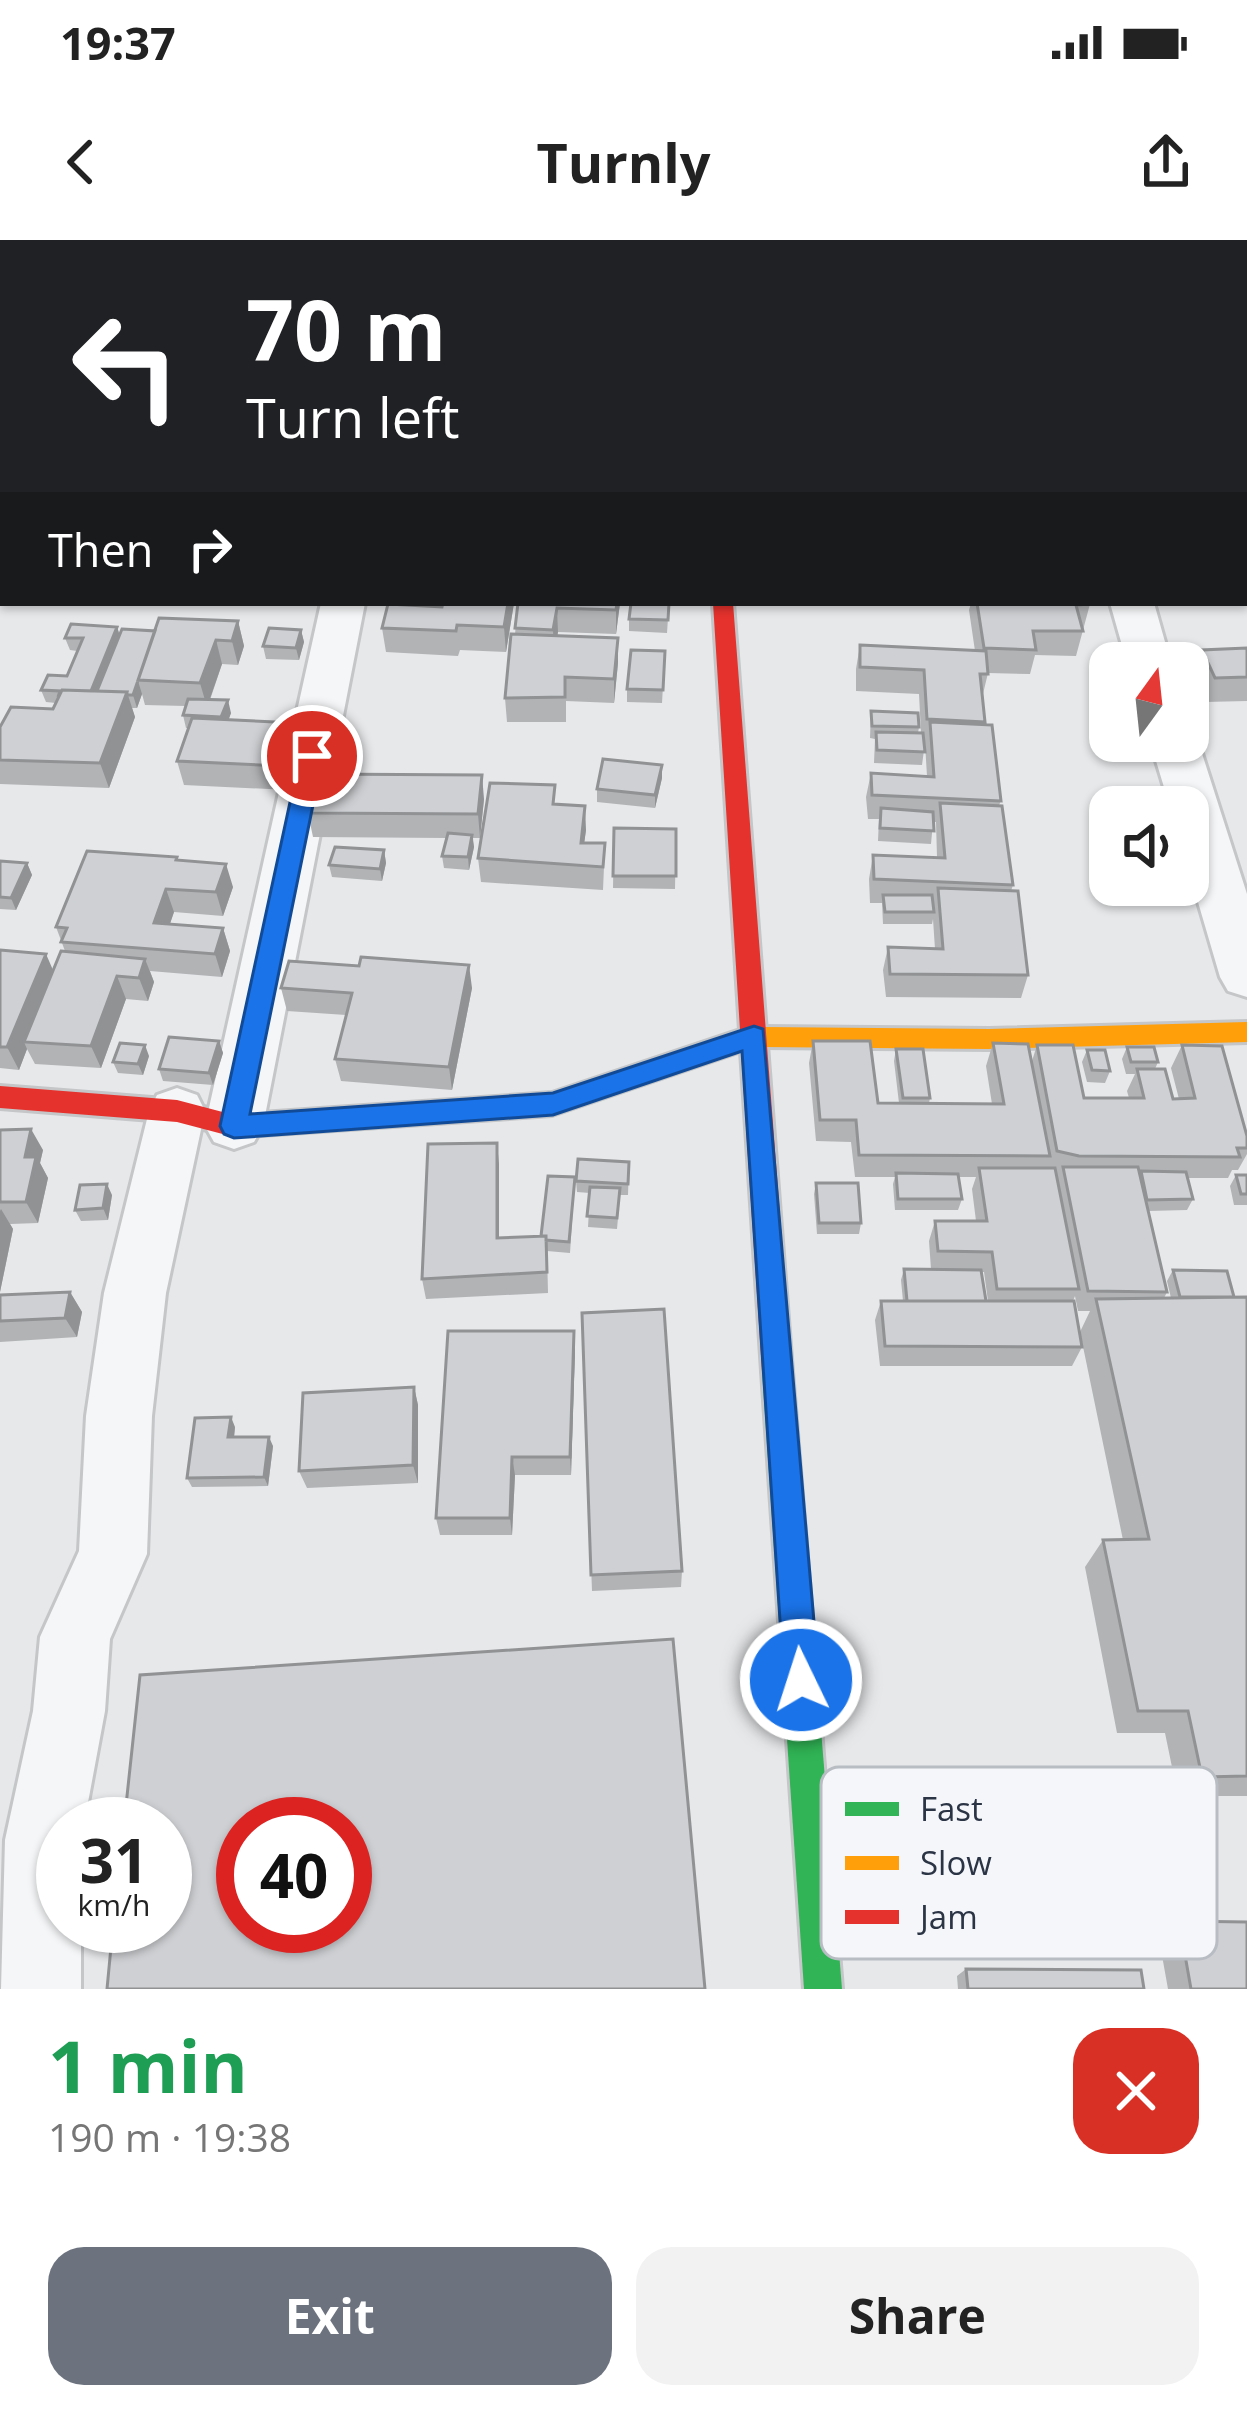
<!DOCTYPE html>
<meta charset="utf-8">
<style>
:root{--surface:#fff;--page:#f2f2f2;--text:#222;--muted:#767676;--accent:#6c737f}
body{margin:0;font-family:"Open Sans",sans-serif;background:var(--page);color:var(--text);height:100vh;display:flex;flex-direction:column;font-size:45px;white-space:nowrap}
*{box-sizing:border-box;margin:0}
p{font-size:39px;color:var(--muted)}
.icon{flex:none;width:66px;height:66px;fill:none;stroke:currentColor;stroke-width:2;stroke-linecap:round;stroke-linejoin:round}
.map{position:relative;height:1749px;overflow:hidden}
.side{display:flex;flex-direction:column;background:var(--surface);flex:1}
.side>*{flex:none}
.hud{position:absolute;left:0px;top:0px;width:1248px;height:366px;box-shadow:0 3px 9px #0004;background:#202124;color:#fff;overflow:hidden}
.needle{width:78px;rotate:15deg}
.buttons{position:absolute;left:1089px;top:402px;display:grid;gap:24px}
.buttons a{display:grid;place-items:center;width:120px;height:120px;border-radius:24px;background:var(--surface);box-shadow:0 3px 9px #0004;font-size:60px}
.speed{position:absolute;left:36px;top:1557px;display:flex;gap:24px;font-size:60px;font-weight:700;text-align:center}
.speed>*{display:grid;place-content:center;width:156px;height:156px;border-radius:50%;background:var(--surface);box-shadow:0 3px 9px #0004;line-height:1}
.speed small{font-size:30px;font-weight:400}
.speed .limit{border:18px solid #d22;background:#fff;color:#111}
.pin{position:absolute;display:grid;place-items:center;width:102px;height:102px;color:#fff;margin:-51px;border:6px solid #fff;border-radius:50%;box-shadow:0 3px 12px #0007}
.me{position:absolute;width:132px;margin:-66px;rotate:356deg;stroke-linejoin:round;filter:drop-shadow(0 0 9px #0008)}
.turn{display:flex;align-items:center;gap:42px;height:252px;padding:0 48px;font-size:54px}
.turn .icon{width:156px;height:156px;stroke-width:2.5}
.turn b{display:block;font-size:84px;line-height:102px}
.then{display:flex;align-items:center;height:114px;padding:0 48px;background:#0003;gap:24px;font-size:45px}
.round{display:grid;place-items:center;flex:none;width:126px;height:126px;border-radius:36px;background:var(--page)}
.overview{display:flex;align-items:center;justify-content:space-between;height:204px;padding:0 48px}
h1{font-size:72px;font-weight:700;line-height:90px;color:#1e9e55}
.cta{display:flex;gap:24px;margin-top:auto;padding:24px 48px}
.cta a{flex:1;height:138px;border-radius:36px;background:var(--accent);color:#fff;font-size:48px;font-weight:700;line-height:138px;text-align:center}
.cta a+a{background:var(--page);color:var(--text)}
.status{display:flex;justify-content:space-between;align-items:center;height:84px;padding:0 60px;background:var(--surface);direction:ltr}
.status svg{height:33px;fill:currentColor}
header{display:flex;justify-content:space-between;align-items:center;height:156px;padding:0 48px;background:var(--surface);font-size:54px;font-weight:700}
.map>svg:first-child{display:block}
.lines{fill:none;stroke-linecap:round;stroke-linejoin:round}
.street-casing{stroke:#c4c6c8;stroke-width:6}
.fast-casing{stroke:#c4c6c8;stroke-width:6}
.slow-casing{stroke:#c4c6c8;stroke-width:6}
.jam-casing{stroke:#c4c6c8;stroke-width:6}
.street{fill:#f5f6f7;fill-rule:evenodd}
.fast{fill:#30b455;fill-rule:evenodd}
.slow{fill:#ff9f0a;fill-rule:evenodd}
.jam{fill:#e5322d;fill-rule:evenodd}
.wall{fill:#b1b3b5;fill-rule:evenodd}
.shaded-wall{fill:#909294}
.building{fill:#ced0d3;stroke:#909294;stroke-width:3;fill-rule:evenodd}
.route{fill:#1a73e8;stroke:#114b97;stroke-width:3}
.key{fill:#f4f6f9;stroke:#b8bcc3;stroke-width:3}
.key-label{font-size:33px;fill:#2b3445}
</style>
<div class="status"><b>19:37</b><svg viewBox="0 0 49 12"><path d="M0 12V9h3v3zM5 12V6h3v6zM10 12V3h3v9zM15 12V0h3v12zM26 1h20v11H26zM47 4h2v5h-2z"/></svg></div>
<header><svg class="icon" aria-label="back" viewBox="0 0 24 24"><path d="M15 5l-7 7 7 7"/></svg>Turnly<svg class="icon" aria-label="share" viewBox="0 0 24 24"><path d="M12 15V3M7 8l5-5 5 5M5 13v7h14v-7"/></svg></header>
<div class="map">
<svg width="1247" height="1749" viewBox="0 0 1247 1749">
<rect width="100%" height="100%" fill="#e6e8ea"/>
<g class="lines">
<defs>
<path id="street" d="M 115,0 L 149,0 L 114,3 Z
M 382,0 L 416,0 L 416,3 L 382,3 Z
M 674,0 L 708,0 L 708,3 L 674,3 Z
M 1038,0 L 1072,0 L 1072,3 L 1038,3 Z
M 0,217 L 3,218 L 3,242 L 0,241 Z
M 3,328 L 3,361 L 0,362 L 0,329 Z
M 321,363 L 365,363 L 263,886 L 254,902 L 234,909 L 214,902 L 205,886 Z
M 1110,363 L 1154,363 L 1171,423 L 1127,423 Z
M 1188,489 L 1198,501 L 1247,654 L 1247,757 L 1228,751 L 1220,737 L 1188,628 L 1188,567 L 1170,567 L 1150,501 L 1188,501 Z
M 177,848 L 197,855 L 205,871 L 166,1053 L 152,1176 L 147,1314 L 110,1399 L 105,1471 L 84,1584 L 63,1584 L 63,1686 L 81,1686 L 81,1749 L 1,1749 L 5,1600 L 33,1471 L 40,1397 L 79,1311 L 86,1176 L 104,1053 L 149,871 L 157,855 Z"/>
<path id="fast" d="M 777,1117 L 788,1121 L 792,1131 L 842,1749 L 804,1749 L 762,1131 L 766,1121 Z"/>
<path id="slow" d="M 1247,782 L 1247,802 L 989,809 L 751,807 L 738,797 L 751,787 L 989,789 Z"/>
<path id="jam" d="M 713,363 L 733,363 L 792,1131 L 788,1141 L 777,1145 L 766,1141 L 762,1131 L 741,811 L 552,875 L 234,897 L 177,882 L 0,868 L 0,846 L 177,860 L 234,875 L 552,853 L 740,790 Z"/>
</defs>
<use href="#street" class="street-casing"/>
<use href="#fast" class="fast-casing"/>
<use href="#slow" class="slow-casing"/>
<use href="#jam" class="jam-casing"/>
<use href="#street" class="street"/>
<use href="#fast" class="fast"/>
<use href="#slow" class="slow"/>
<use href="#jam" class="jam"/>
</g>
<path class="wall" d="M 0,0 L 31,0 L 30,3 L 3,3 L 3,81 L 0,81 Z
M 795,0 L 840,0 L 840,3 L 796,3 Z
M 853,0 L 891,0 L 891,3 L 853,3 Z
M 1115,0 L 1201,0 L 1200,3 L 1138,3 Z
M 1204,0 L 1247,0 L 1247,59 L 1245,59 L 1245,3 L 1204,3 Z
M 1245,93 L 1247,93 L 1247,203 L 1245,199 Z
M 1245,271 L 1247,271 L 1247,328 L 1245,328 Z
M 514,363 L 506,412 L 460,410 L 458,416 L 386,412 L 382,388 L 442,367 Z
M 518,363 L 620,363 L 616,394 L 558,392 L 557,396 L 618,398 L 618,423 L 614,463 L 566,461 L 566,482 L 507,482 L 505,458 L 515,394 Z
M 669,363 L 667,393 L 629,391 L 629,379 Z
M 926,363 L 963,363 L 963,365 L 926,365 Z
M 971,363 L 1090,364 L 1076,416 L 1035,415 L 1030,434 L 988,433 L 982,458 L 984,485 L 1001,561 L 999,565 L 1013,645 L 1011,651 L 1028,735 L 1021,758 L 886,757 L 883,730 L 888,707 L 935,709 L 933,679 L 932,684 L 883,684 L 882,663 L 870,663 L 869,639 L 873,615 L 937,617 L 936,582 L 933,582 L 931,604 L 878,601 L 879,579 L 868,579 L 866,557 L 871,533 L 927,536 L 925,503 L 922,525 L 874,523 L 875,499 L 870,498 L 871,471 L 919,487 L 918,493 L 921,493 L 919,454 L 856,451 L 856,429 L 860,405 L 975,411 L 969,370 Z
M 238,381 L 244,406 L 238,425 L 222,424 L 210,460 L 231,473 L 228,480 L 300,507 L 289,550 L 184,545 L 177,521 L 188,488 L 186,488 L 183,475 L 186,466 L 145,465 L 142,454 L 137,468 L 132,468 L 135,477 L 109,548 L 0,544 L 0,487 L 53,469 L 56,463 L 46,462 L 41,450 L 67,436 L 77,411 L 70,410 L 65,398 L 117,387 L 120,395 Z
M 301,390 L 304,402 L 299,420 L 266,419 L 263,406 Z
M 1247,408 L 1247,461 L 1205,462 L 1193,435 L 1202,410 Z
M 665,411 L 662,463 L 627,462 L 627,449 Z
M 662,538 L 655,568 L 597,562 L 597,549 Z
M 484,559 L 480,598 L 473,598 L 474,607 L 469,630 L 444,628 L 442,616 L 447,598 L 313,597 L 308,573 Z
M 556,564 L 586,590 L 584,603 L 605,603 L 603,650 L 481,642 L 478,618 Z
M 614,588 L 676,589 L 675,649 L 613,648 Z
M 384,610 L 386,623 L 382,641 L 332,637 L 329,625 Z
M 177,617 L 179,621 L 233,647 L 223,676 L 174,672 L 170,684 L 223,688 L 230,711 L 222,737 L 150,731 L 154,742 L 148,761 L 126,759 L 101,828 L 35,824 L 27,809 L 19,830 L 0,828 L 0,710 L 53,730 L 65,711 L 56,687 Z
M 0,621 L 27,623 L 32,635 L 16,670 L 0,669 Z
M 359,726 L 472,748 L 452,850 L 341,841 L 335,819 L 346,775 L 287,771 L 281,748 Z
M 219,801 L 223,813 L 213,845 L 163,841 L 159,829 Z
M 813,801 L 878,863 L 899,863 L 894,821 L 896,809 L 930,858 L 929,863 L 992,864 L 986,826 L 993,803 L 1032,821 L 1037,805 L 1084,858 L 1129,858 L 1127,851 L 1135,834 L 1126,834 L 1122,819 L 1127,807 L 1158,822 L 1155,829 L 1173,859 L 1179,859 L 1171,828 L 1182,805 L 1247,896 L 1247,914 L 1238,930 L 1232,930 L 1228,938 L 1188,938 L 1193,959 L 1187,970 L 1148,971 L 1167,1052 L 1164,1058 L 1171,1058 L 1167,1041 L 1173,1030 L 1234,1057 L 1247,1057 L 1247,1556 L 1178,1556 L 1165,1493 L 1117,1493 L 1085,1327 L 1103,1300 L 1123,1300 L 1080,1092 L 1090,1071 L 1078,1071 L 1075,1056 L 1073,1061 L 1082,1107 L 1072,1126 L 880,1126 L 875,1080 L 881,1061 L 903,1061 L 901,1040 L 904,1029 L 931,1029 L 929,1001 L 935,981 L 976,981 L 972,949 L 976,937 L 959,937 L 962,959 L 958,970 L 895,970 L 893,944 L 895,937 L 855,937 L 851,902 L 816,901 L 809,823 ZM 981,1032 L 984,1032 L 988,1061 L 986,1061 Z
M 1087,810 L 1110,831 L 1105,843 L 1087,842 L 1082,822 Z
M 149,816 L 143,835 L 118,833 L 113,822 Z
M 0,890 L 43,910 L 40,923 L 48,938 L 38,983 L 10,984 L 13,989 L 0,1052 Z
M 629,922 L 628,955 L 620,955 L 617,989 L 588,987 L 590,953 L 577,952 L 576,941 Z
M 499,924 L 499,998 L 541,996 L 575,937 L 570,1013 L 547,1011 L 548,1053 L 426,1059 L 422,1039 Z
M 1236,935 L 1247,935 L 1247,965 L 1234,965 L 1230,946 Z
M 816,943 L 861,983 L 859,994 L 817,994 L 814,954 Z
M 112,955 L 108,980 L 81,981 L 75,970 Z
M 70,1052 L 82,1072 L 77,1097 L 0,1102 L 0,1055 Z
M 582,1073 L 682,1331 L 681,1347 L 592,1351 Z
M 575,1111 L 571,1235 L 515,1235 L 512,1295 L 440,1295 L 436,1278 Z
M 414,1147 L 418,1165 L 418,1243 L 307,1248 L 299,1231 Z
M 235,1187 L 234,1197 L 273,1206 L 268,1246 L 192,1247 L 187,1238 Z
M 1179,1681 L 1247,1749 L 1168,1749 L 1158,1693 Z
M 966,1729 L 1144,1749 L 958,1749 L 957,1736 Z"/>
<path class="shaded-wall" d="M 14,0 L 31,0 L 30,3 L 15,3 Z
M 3,16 L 3,55 L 0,54 L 0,24 Z
M 508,363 L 514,363 L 506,412 L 504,387 Z
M 617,363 L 620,363 L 616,394 L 616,370 Z
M 557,368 L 558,392 L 554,414 L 553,390 Z
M 238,381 L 244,406 L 238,425 L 232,401 Z
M 117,387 L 121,400 L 99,454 L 88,458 Z
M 301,390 L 304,402 L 299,420 L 296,408 Z
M 618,398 L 618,423 L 614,463 L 614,439 Z
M 216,400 L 222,424 L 207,467 L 200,443 Z
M 138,441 L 142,454 L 137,468 L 133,455 Z
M 127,452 L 135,477 L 109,548 L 100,523 Z
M 228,460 L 231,473 L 225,490 L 221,477 Z
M 295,483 L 300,507 L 289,550 L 283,526 Z
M 662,525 L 662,538 L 655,568 L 655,555 Z
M 482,535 L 484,559 L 480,598 L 478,574 Z
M 585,566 L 586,590 L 581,627 L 581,603 Z
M 472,595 L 474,607 L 469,630 L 468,617 Z
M 384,610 L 386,623 L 382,641 L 380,629 Z
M 27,623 L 32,635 L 16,670 L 11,658 Z
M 226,624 L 233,647 L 223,676 L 216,652 Z
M 166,649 L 174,672 L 162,706 L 154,683 Z
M 223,688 L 230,711 L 222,737 L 215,714 Z
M 46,714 L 56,737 L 24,802 L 27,809 L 19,830 L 7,807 Z
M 145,719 L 154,742 L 148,761 L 139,738 Z
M 469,725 L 472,748 L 452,850 L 449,827 Z
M 117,736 L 126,759 L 101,828 L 91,806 Z
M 219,801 L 223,813 L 213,845 L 209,833 Z
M 145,805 L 149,816 L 143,835 L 138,824 Z
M 31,889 L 43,910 L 40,923 L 48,938 L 38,983 L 26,962 L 25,917 Z
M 497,903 L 499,924 L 499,1018 L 497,998 Z
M 107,944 L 112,955 L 108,980 L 103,968 Z
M 1,969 L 13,989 L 0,1052 L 0,971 Z
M 70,1052 L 82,1072 L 77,1097 L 65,1078 Z
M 574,1091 L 575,1111 L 571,1235 L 570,1217 Z
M 414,1147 L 418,1165 L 418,1243 L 413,1225 Z
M 231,1177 L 235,1187 L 233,1207 L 228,1197 Z
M 269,1197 L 273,1206 L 268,1246 L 264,1237 Z
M 512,1217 L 515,1235 L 512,1295 L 510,1278 Z"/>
<path class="building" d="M 253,0 L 338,0 L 337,3 L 252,3 Z
M 1212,0 L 1247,0 L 1247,35 L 1245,35 L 1245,3 L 1212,3 Z
M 0,3 L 9,3 L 3,3 L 3,16 L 0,24 Z
M 1245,93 L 1247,93 L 1247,153 L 1245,153 Z
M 1245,271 L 1247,271 L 1247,304 L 1245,304 Z
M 443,363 L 508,363 L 504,387 L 457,385 L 456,391 L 382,388 L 388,364 L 442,367 Z
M 518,363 L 617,363 L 616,370 L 557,368 L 553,390 L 515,388 Z
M 631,363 L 669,363 L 668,380 L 629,379 Z
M 977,363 L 1090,363 L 1090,364 L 1076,365 L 1083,391 L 1033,391 L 1036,410 L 984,408 Z
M 159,378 L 238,381 L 232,401 L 216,400 L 200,443 L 138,440 Z
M 71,384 L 117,387 L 91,451 L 62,450 L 58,457 L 60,451 L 41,450 L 48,435 L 67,436 L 83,398 L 65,398 Z
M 269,388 L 301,390 L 296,408 L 263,406 Z
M 122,389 L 155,391 L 133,455 L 127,455 L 127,452 L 97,451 Z
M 511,394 L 618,398 L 614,439 L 565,437 L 565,457 L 505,458 Z
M 860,405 L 986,411 L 988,434 L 980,434 L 985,482 L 927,479 L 924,430 L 860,427 Z
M 1247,408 L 1247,437 L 1215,438 L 1202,410 Z
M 631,410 L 665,411 L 663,450 L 627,449 Z
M 62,450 L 127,452 L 100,523 L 0,520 L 0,487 L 11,467 L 53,469 Z
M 188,459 L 228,460 L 221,477 L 183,475 Z
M 871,471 L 918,473 L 919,487 L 872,486 Z
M 192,478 L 295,483 L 283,526 L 177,521 Z
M 930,482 L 992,485 L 1001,561 L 872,555 L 871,533 L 934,537 Z
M 876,492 L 923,493 L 925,512 L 877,510 Z
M 603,519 L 662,525 L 655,555 L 597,549 Z
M 315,534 L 482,535 L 478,574 L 308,573 Z
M 490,543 L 555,545 L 553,564 L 585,566 L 581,603 L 605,603 L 603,627 L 478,618 Z
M 940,563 L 1002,566 L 1013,645 L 874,639 L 873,615 L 945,618 Z
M 881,568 L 933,572 L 934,591 L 880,588 Z
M 614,588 L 676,589 L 676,636 L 613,636 Z
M 448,593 L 472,595 L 468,617 L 442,616 Z
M 335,607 L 384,610 L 380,629 L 329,625 Z
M 87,611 L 177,617 L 176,620 L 226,624 L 216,652 L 166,649 L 154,683 L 223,688 L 215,714 L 61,702 L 67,688 L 56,687 Z
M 0,621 L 27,623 L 11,658 L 0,657 Z
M 938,648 L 1018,651 L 1028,735 L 890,734 L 888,707 L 943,709 Z
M 883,655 L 932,655 L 934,672 L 885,672 Z
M 0,710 L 46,714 L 7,807 L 0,807 Z
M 61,711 L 145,719 L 139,738 L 117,736 L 91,806 L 24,802 Z
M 361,717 L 469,725 L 449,827 L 335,819 L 352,753 L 281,748 L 289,721 L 359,726 Z
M 169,797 L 219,801 L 209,833 L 159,829 Z
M 813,801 L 870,801 L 878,863 L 1004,864 L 993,803 L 1028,804 L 1050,916 L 859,915 L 856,880 L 820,880 Z
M 120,803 L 145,805 L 138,824 L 113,822 Z
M 1037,805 L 1073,805 L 1084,858 L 1144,858 L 1137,829 L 1165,829 L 1173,859 L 1195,858 L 1182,805 L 1222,806 L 1247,896 L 1247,908 L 1237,908 L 1240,917 L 1079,916 L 1057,911 Z
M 1127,807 L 1154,807 L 1158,822 L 1131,822 Z
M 896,809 L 923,809 L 930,858 L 903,858 Z
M 1087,810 L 1105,810 L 1110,831 L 1092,830 Z
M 31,889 L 25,917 L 36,917 L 26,962 L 0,962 L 0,890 Z
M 497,903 L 497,998 L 546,996 L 547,1032 L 422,1039 L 428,904 Z
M 578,919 L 629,922 L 628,944 L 576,941 Z
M 1063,927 L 1138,927 L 1167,1052 L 1088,1051 Z
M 979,928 L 1055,928 L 1079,1049 L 997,1049 L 992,1012 L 938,1011 L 935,981 L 987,981 Z
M 1141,931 L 1186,932 L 1193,959 L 1147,960 Z
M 896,933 L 958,934 L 962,959 L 898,959 Z
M 1236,935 L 1247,935 L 1247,954 L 1241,954 Z
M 548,936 L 575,937 L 569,1002 L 546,1000 L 546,996 L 541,996 Z
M 816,943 L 858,943 L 861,983 L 819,983 Z
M 107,944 L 103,968 L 75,970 L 80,945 Z
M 590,947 L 620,948 L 617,978 L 587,976 Z
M 904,1029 L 981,1030 L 986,1061 L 907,1061 Z
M 1173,1030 L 1227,1031 L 1234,1057 L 1180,1057 Z
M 70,1052 L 65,1078 L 0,1081 L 0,1055 Z
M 1247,1057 L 1247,1536 L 1202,1537 L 1188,1471 L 1138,1471 L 1103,1300 L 1149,1299 L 1096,1059 Z
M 881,1061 L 1074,1061 L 1082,1107 L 885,1106 Z
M 664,1069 L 682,1331 L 591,1335 L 582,1073 Z
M 448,1091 L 574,1091 L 570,1217 L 512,1217 L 510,1278 L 436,1278 Z
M 414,1147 L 413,1225 L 299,1231 L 303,1153 Z
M 231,1177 L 228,1197 L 269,1197 L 264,1237 L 187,1238 L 195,1178 Z
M 673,1399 L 705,1749 L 107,1749 L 113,1686 L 165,1686 L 165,1584 L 124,1584 L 140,1435 ZM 243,1584 L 345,1584 L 345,1686 L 243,1686 Z
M 1179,1681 L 1247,1682 L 1247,1749 L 1191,1749 Z
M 966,1729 L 1141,1730 L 1144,1749 L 968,1749 Z"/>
<path class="route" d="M 312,509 L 323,516 L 250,874 L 553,853 L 754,786 L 763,789 L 819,1440 L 814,1453 L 801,1458 L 789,1453 L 784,1440 L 742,811 L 553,875 L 234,898 L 224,894 L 220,886 L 300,516 Z"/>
<rect x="821" y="1527" width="396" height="192" rx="18" class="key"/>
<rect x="845" y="1562" width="54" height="14" fill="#30b455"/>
<rect x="845" y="1616" width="54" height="14" fill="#ff9f0a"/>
<rect x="845" y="1670" width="54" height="14" fill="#e5322d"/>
<g class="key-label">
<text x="920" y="1581">Fast</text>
<text x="920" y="1635">Slow</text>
<text x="920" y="1689">Jam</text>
</g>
</svg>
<div class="buttons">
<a><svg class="needle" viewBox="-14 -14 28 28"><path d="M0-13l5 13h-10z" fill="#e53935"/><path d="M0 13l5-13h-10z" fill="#767676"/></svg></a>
<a><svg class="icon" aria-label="sound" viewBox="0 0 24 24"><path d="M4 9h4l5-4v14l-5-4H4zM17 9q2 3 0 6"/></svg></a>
</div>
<div class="speed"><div>31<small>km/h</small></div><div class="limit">40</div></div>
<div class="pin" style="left:312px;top:516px;background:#d93025"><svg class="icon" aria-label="arrive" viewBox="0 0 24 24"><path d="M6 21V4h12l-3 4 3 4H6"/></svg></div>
<svg class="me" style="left:801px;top:1440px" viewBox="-20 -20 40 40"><circle r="17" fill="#1a73e8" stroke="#fff" stroke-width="3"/><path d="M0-11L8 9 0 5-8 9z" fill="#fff"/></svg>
<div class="hud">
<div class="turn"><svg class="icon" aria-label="left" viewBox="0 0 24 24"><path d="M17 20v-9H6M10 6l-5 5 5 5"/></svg><div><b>70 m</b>Turn left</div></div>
<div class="then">Then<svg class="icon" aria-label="right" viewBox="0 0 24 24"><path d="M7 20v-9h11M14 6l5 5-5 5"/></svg></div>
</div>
</div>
<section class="side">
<div class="overview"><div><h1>1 min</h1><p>190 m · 19:38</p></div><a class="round" style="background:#d93025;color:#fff"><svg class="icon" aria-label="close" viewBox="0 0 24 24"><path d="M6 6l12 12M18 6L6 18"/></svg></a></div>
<div class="cta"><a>Exit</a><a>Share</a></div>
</section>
